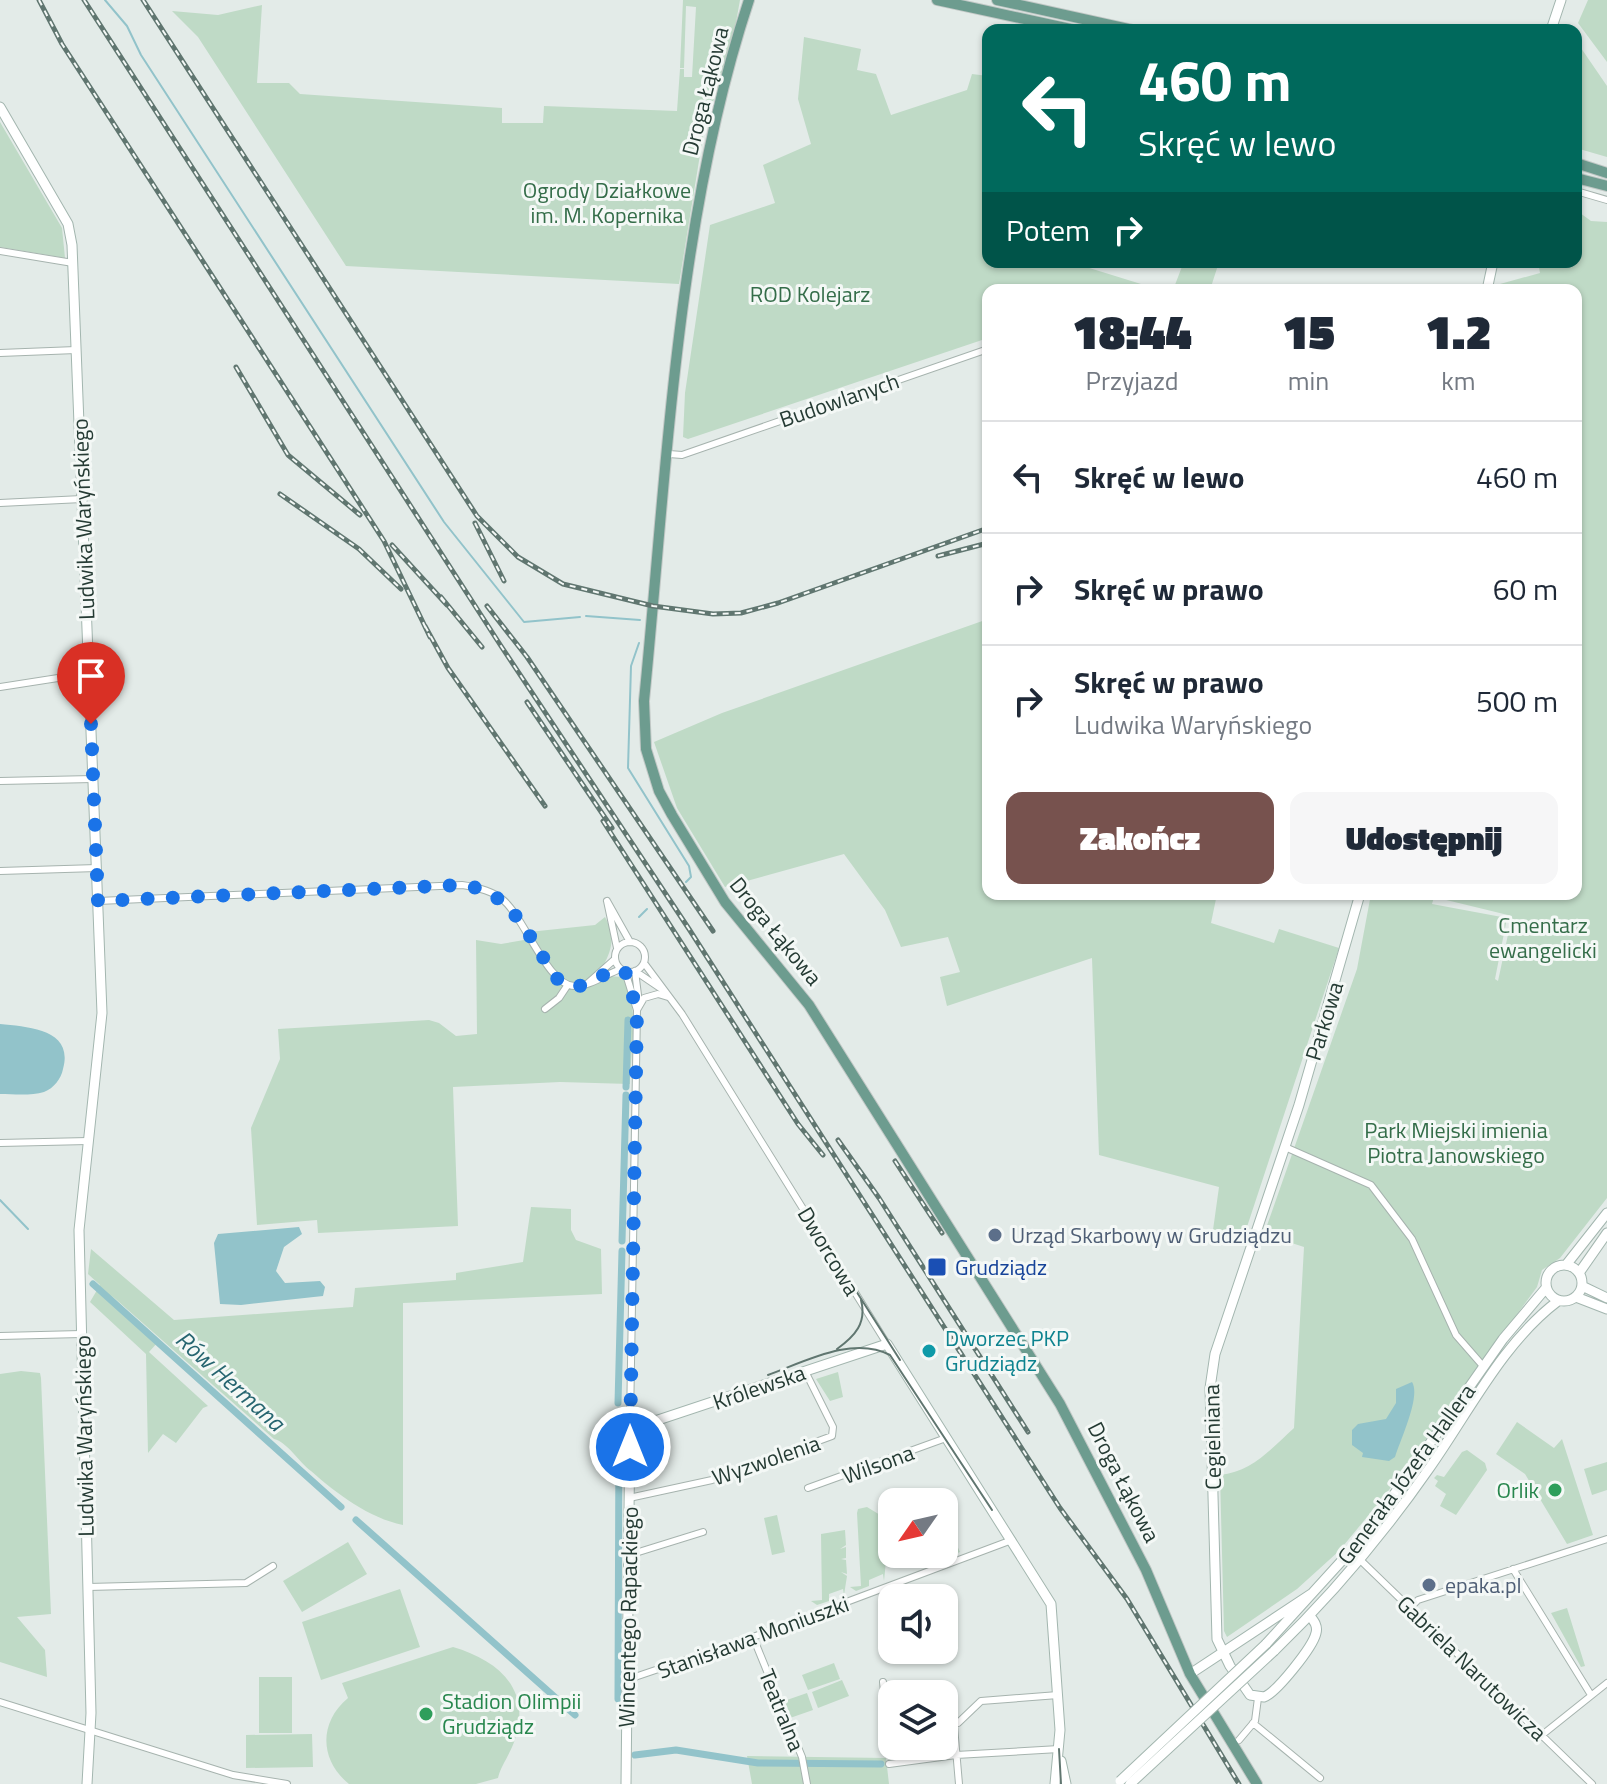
<!DOCTYPE html>
<html lang="pl">
<meta charset="utf-8">
<style>
:root{--surface:#fff;--page:#f6f6f7;--text:#1f2937;--muted:#747a83;--line:#e0e1e3;--accent:#77524e}
body{margin:0;font-family:"Titillium Web",sans-serif;background:var(--page);color:var(--text);height:100vh;display:flex;flex-direction:column;font-size:30px;white-space:nowrap}
*{box-sizing:border-box;margin:0}
p{font-size:26px;color:var(--muted)}
.icon{flex:none;width:44px;height:44px;fill:none;stroke:currentColor;stroke-width:2;stroke-linecap:round;stroke-linejoin:round}
.map{position:relative;flex:1;overflow:hidden}
.details{position:absolute;left:982px;top:284px;width:600px;height:616px;display:flex;flex-direction:column;background:var(--surface);border-radius:16px;box-shadow:0 2px 6px #0004}
.details>*{flex:none}
.hud{position:absolute;left:982px;top:24px;width:600px;height:244px;border-radius:16px;box-shadow:0 2px 6px #0004;background:#00695c;color:#fff;overflow:hidden}
.needle{width:52px;rotate:236deg}
.controls{position:absolute;left:878px;top:1488px;display:grid;gap:16px}
.controls a{display:grid;place-items:center;width:80px;height:80px;border-radius:16px;background:var(--surface);box-shadow:0 2px 6px #0004;font-size:40px}
.pin{position:absolute;display:grid;place-items:center;width:68px;height:68px;color:#fff;margin:-82px -34px;border-radius:50% 50% 50% 0;rotate:-45deg;box-shadow:0 0 8px #0007}
.pin .icon{rotate:45deg}
.me{position:absolute;width:88px;margin:-44px;rotate:0deg;stroke-linejoin:round;filter:drop-shadow(0 0 6px #0008)}
.turn{display:flex;align-items:center;gap:28px;height:168px;padding:0 24px;font-size:36px}
.turn .icon{width:104px;height:104px;stroke-width:2.5}
.turn b{display:block;font-size:56px;line-height:68px}
.then{display:flex;align-items:center;height:76px;padding:0 24px;background:#0003;gap:16px;font-size:30px}
.eta{display:flex;justify-content:space-evenly;align-items:center;height:136px;text-align:center}
.eta b{font-size:48px;font-weight:800;line-height:56px}
.primary-button{display:flex;gap:16px;margin-top:auto;padding:16px 24px}
.primary-button a{flex:1;height:92px;border-radius:16px;background:var(--accent);color:#fff;font-size:32px;font-weight:800;line-height:92px;text-align:center}
.primary-button a+a{background:var(--page);color:var(--text)}
ul{padding:0;list-style:none}
li{display:flex;align-items:center;gap:24px;height:112px;padding:0 24px;border-top:2px solid var(--line)}
li div{flex:1}
li b{display:block;font-size:30px}
li em{font-style:normal}
.map>svg:first-child{display:block}
.green{fill:#bfdac6;fill-rule:evenodd}
.water{fill:#92c3ca}
.lines{fill:none;stroke-linecap:round;stroke-linejoin:round}
.stream{stroke:#92c3ca;stroke-width:2}
.canal{stroke:#92c3ca;stroke-width:7}
.street-casing{stroke:#a6b3ae;stroke-width:8}
.secondary-casing{stroke:#a3b6af;stroke-width:11}
.primary-casing{stroke:#c2c8c6;stroke-width:12}
.street{stroke:#fff;stroke-width:6}
.secondary{stroke:#fff;stroke-width:9}
.primary{stroke:#6d9c8f;stroke-width:10}
.tram{stroke:#607670;stroke-width:2}
.rail-casing{stroke:#607670;stroke-width:5}
.rail{stroke:#f4f8f6;stroke-width:2;stroke-dasharray:6;stroke-linecap:butt}
.secondary-bridge-casing{stroke:#a3b6af;stroke-width:11;stroke-linecap:butt}
.secondary-bridge{stroke:#fff;stroke-width:9}
.route{stroke:#1a73e8;stroke-width:14;stroke-dasharray:0 25.2}
.service-dot{fill:#5c6f8a;stroke:#f4f8f6;stroke-width:3}
.transit-dot{fill:#1a4fb4;stroke:#f4f8f6;stroke-width:3}
.culture-dot{fill:#0f9aa8;stroke:#f4f8f6;stroke-width:3}
.leisure-dot{fill:#2e9e5b;stroke:#f4f8f6;stroke-width:3}
.labels{text-anchor:middle;stroke-width:6;stroke-linejoin:round;paint-order:stroke}
.street-label{font-size:22px;fill:#253b34;stroke:#f4f8f6}
.park-label{font-size:22px;fill:#346d49;stroke:#f4f8f6}
.service-label{font-size:22px;fill:#4e5e75;stroke:#f4f8f6;text-anchor:start}
.transit-label{font-size:22px;fill:#164399;stroke:#f4f8f6;text-anchor:start}
.culture-label{font-size:22px;fill:#0d838f;stroke:#f4f8f6;text-anchor:start}
.leisure-label{font-size:22px;fill:#27864d;stroke:#f4f8f6;text-anchor:end}
.water-label{font-size:24px;font-style:italic;fill:#266570;stroke:#f4f8f6}
</style>
<div class="map">
<svg width="1607" height="1784" viewBox="0 0 1607 1784">
<rect width="100%" height="100%" fill="#e3ebe8"/>
<path class="green" d="M 683,0 L 740,0 L 733,39 L 704,130 L 679,284 L 346,266 L 198,37 L 172,11 L 218,15 L 262,5 L 257,83 L 289,83 L 300,94 L 502,108 L 502,123 L 543,123 L 544,106 L 677,111 L 680,69 L 684,69 L 684,77 L 692,77 L 696,7 L 686,6 L 684,68 L 680,68 Z
M 1588,0 L 1607,0 L 1607,62 L 1578,23 Z
M 804,37 L 861,49 L 857,70 L 876,74 L 891,115 L 967,90 L 972,74 L 988,76 L 988,262 L 1054,262 L 1055,267 L 1070,262 L 1141,284 L 1141,290 L 988,290 L 988,338 L 688,439 L 683,437 L 685,393 L 710,225 L 775,203 L 763,165 L 811,144 L 798,99 Z
M 1581,48 L 1607,86 L 1607,157 L 1576,148 L 1576,52 Z
M 0,122 L 62,228 L 65,258 L 0,247 Z
M 1576,210 L 1591,221 L 1607,222 L 1607,1198 L 1560,1258 L 1542,1270 L 1537,1287 L 1386,1494 L 1339,1551 L 1297,1589 L 1227,1637 L 1224,1631 L 1220,1475 C 1252,1472 1272,1448 1294,1428 L 1304,1247 L 1264,1234 L 1357,969 L 1371,894 L 1576,894 L 1576,290 L 1499,290 L 1500,284 L 1540,273 L 1538,262 L 1576,262 ZM 1434,897 L 1512,916 L 1498,981 L 1495,979 L 1507,918 L 1432,904 Z
M 1179,262 L 1219,262 L 1210,290 L 1173,290 L 1183,264 Z
M 988,619 L 988,731 L 985,733 L 988,743 L 988,894 L 1217,894 L 1211,923 L 1274,943 L 1279,929 L 1339,948 L 1243,1239 L 1213,1230 L 1219,1187 L 1099,1155 L 1092,958 L 947,1006 L 940,977 L 960,972 L 948,937 L 901,947 L 885,910 L 844,854 L 725,887 L 677,808 L 654,742 L 722,713 Z
M 605,917 C 615,935 613,948 603,966 L 609,976 L 622,977 C 641,1002 630,1054 630,1084 L 560,1082 L 453,1087 L 458,1226 L 318,1233 L 317,1220 L 257,1225 L 251,1128 L 280,1059 L 278,1029 L 429,1020 L 439,1023 L 456,1036 L 477,1034 L 476,940 L 501,944 L 524,940 L 529,932 L 595,925 Z
M 531,1207 L 571,1209 L 571,1230 L 576,1240 L 601,1249 L 602,1294 L 403,1303 L 403,1525 C 369,1518 337,1494 311,1471 C 299,1462 287,1442 274,1439 L 111,1295 L 158,1342 L 149,1352 L 208,1406 L 203,1408 L 176,1443 L 163,1434 L 148,1453 L 146,1354 L 90,1302 L 100,1285 L 88,1274 L 91,1249 L 174,1320 L 353,1307 L 355,1288 L 456,1280 L 456,1273 L 523,1262 Z
M 21,1371 L 40,1373 L 41,1378 L 51,1614 L 17,1617 L 45,1650 L 47,1677 L 0,1662 L 0,1374 Z
M 838,1372 L 843,1397 L 830,1401 L 816,1379 Z
M 1517,1422 L 1554,1448 L 1562,1439 L 1593,1535 L 1567,1544 L 1525,1474 L 1496,1454 Z
M 1467,1450 L 1485,1463 L 1487,1470 L 1456,1515 L 1440,1506 L 1446,1494 L 1435,1486 L 1438,1481 L 1434,1478 L 1437,1475 L 1444,1477 L 1462,1452 Z
M 1607,1462 L 1607,1490 L 1592,1495 L 1584,1469 Z
M 943,1493 L 958,1518 L 947,1523 L 960,1552 L 937,1561 L 930,1557 L 944,1554 L 944,1502 L 931,1502 Z
M 867,1507 L 885,1518 L 885,1530 L 880,1534 L 885,1532 L 886,1544 L 880,1544 L 886,1545 L 886,1559 L 880,1556 L 886,1561 L 884,1581 L 883,1574 L 869,1580 L 869,1586 L 856,1591 L 850,1587 L 861,1586 L 857,1513 L 858,1509 Z
M 777,1515 L 785,1552 L 772,1555 L 764,1518 Z
M 845,1530 L 846,1545 L 840,1549 L 846,1547 L 846,1558 L 841,1559 L 846,1560 L 847,1574 L 841,1572 L 847,1576 L 844,1595 L 843,1589 L 829,1594 L 829,1601 L 817,1605 L 811,1601 L 822,1600 L 821,1534 Z
M 348,1542 L 367,1574 L 302,1612 L 283,1581 Z
M 400,1589 L 420,1647 L 321,1680 L 302,1622 Z
M 1567,1608 L 1585,1666 L 1581,1667 L 1551,1613 Z
M 453,1647 C 497,1660 532,1688 515,1739 C 511,1753 500,1767 498,1778 L 476,1784 L 349,1784 C 320,1761 318,1723 348,1698 L 342,1683 Z
M 834,1663 L 840,1679 L 808,1690 L 802,1675 Z
M 259,1677 L 292,1677 L 292,1733 L 259,1733 Z
M 842,1680 L 849,1696 L 818,1708 L 812,1692 Z
M 807,1693 L 813,1710 L 790,1718 L 784,1701 Z
M 312,1734 L 313,1767 L 246,1768 L 246,1735 Z
M 747,1756 L 886,1758 L 889,1784 L 752,1784 Z"/>
<path class="water" d="M 0,1024 C 29,1027 74,1029 63,1069 C 61,1079 54,1088 44,1092 C 31,1096 13,1094 0,1094 Z
M 299,1227 L 302,1234 L 284,1247 L 276,1271 L 285,1283 L 320,1281 L 325,1287 L 323,1296 L 241,1305 L 220,1304 L 214,1243 L 218,1234 Z
M 1412,1382 C 1421,1396 1401,1438 1395,1457 L 1389,1461 L 1362,1457 L 1363,1453 L 1352,1445 L 1352,1430 L 1358,1424 L 1386,1419 L 1396,1403 L 1396,1389 Z"/>
<g class="lines">
<path class="stream" d="M 105,0 L 127,26 L 141,55 L 444,522 L 524,622 L 580,617
M 586,616 L 640,620
M 639,643 L 631,666 L 628,768 L 689,866 L 691,877 L 686,882
M 639,917 L 647,909
M 0,1200 L 28,1229"/>
<path class="canal" d="M 626,1087 L 628,1020
M 622,1241 L 626,1095
M 93,1284 L 341,1507
M 618,1403 L 622,1251
M 356,1520 L 575,1715
M 618,1699 L 619,1429
M 635,1755 L 676,1750 L 758,1763 L 881,1764"/>
<defs>
<path id="street" d="M 1576,191 L 1607,200
M 0,251 L 73,263
M 1493,262 L 1517,262
M 0,353 L 76,350
M 669,454 L 682,455 L 988,349
M 0,503 L 82,499
M 0,687 L 90,673
M 0,781 L 93,779
M 0,871 L 97,868
M 98,901 L 462,885 C 476,887 491,890 502,899 C 524,916 548,987 575,986 C 591,986 606,974 621,969
M 607,901 L 617,948
M 607,901 L 630,942
M615 957a15 15 0 1 1 30 0a15 15 0 1 1-30 0Z
M 644,963 L 682,1014 L 887,1344
M 625,971 L 637,1010 L 630,1422
M 635,971 L 663,990
M 635,971 L 639,1003
M 588,983 L 615,959
M 545,1009 L 559,998 L 567,986
M 637,1010 L 644,998 L 658,994 L 668,997
M 0,1143 L 88,1141
M 1285,1147 L 1371,1185 L 1412,1239 L 1456,1335 L 1483,1366
M 0,1336 L 81,1334
M 808,1488 L 946,1438
M 629,1498 L 712,1480 L 832,1436 L 833,1427 L 805,1371
M 1352,1552 L 1592,1784
M 629,1555 L 703,1532
M 1513,1569 L 1591,1695
M 88,1587 L 246,1583 L 273,1566
M 1410,1608 L 1418,1600 L 1607,1539
M 753,1637 L 802,1757 L 807,1784
M 629,1679 L 753,1637 L 1012,1540
M 883,1682 L 887,1720 L 892,1727
M 0,1702 L 233,1775 L 287,1784
M 1253,1723 L 1320,1778
M 954,1726 L 959,1784
M 944,1727 L 958,1723 L 981,1701 L 1058,1695
M 1542,1735 L 1607,1683
M 1239,1740 L 1255,1721 L 1258,1698
M 889,1764 L 956,1755 L 1059,1749"/>
<path id="secondary" d="M 1551,30 L 1561,0
M 0,107 L 68,224 L 72,245 L 102,1013 L 79,1230 L 91,1713 L 87,1784
M 1487,290 L 1493,262
M1546 1283a18 18 0 1 1 36 0a18 18 0 1 1-36 0Z
M 1566,1265 L 1607,1213
M 1579,1273 L 1607,1233
M 1582,1286 L 1607,1298
M 1576,1297 L 1607,1309
M 1310,1616 C 1314,1621 1318,1626 1316,1633 C 1313,1647 1276,1693 1264,1697 L 1250,1695 L 1230,1666 L 1217,1639 L 1210,1388 L 1215,1354 L 1299,1105 L 1360,894
M 1266,1644 L 1367,1533 L 1503,1339 L 1546,1288
M 1274,1651 C 1332,1595 1382,1536 1428,1470 C 1468,1414 1502,1343 1558,1301
M 1190,1674 L 1311,1594
M 1061,1761 L 1066,1784
M 626,1784 L 630,1422 L 658,1420 L 887,1344 L 1051,1604 L 1060,1730 L 1055,1784"/>
<path id="primary" d="M 749,0 C 676,220 667,471 644,701 L 646,749 L 659,791 L 672,815 L 725,902 L 809,1005 L 1060,1404 L 1146,1570 L 1190,1674 L 1257,1784
M 937,0 L 1075,30
M 997,0 L 1133,30
M 1576,163 L 1607,173
M 1576,178 L 1607,186"/>
</defs>
<use href="#street" class="street-casing"/>
<use href="#secondary" class="secondary-casing"/>
<use href="#primary" class="primary-casing"/>
<use href="#street" class="street"/>
<use href="#secondary" class="secondary"/>
<use href="#primary" class="primary"/>
<path class="tram" d="M 844,1272 L 900,1360
M 837,1349 C 855,1336 867,1323 861,1300
M 768,1375 C 804,1362 853,1335 890,1355 L 992,1510
M 1059,1749 L 1061,1784"/>
<defs>
<path id="rail" d="M 39,0 L 62,44 L 384,541 L 430,637
M 84,0 L 501,646 L 689,929 L 1060,1508 L 1127,1599 L 1239,1784
M 143,0 L 477,516 L 518,557 L 563,584 L 653,606 L 713,614 L 741,613 L 778,603 L 988,528
M 236,367 L 288,455 L 360,515
M 280,494 L 359,549 L 401,589
M 475,523 L 504,581
M 392,545 L 447,605
M 938,556 L 988,543
M 441,597 L 482,647
M 487,606 L 527,657 L 713,931
M 425,626 L 448,668 L 545,806
M 527,702 L 612,828
M 603,821 L 798,1124 L 823,1155
M 838,1140 L 879,1198 L 1028,1432
M 895,1161 L 942,1233"/>
</defs>
<use href="#rail" class="rail-casing"/>
<use href="#rail" class="rail"/>
<defs>
<path id="secondary-bridge" d="M 1120,1781 L 1266,1644
M 1130,1784 L 1274,1651"/>
</defs>
<use href="#secondary-bridge" class="secondary-bridge-casing"/>
<use href="#secondary-bridge" class="secondary-bridge"/>
</g>
<g class="lines">
<path class="route" d="M 91,724 L 98,901 L 462,885 C 508,891 523,926 546,962 C 551,970 557,982 566,985 C 588,993 606,965 625,971 L 637,1010 L 630,1447"/>
</g>
<g class="service-dot">
<circle cx="995" cy="1235" r="8"/>
<circle cx="1429" cy="1585" r="8"/>
</g>
<rect class="transit-dot" x="927" y="1257" width="20" height="20" rx="4"/>
<circle class="culture-dot" cx="929" cy="1351" r="8"/>
<g class="leisure-dot">
<circle cx="1555" cy="1490" r="8"/>
<circle cx="426" cy="1714" r="8"/>
</g>
<g class="labels">
<g class="street-label">
<text transform="translate(705 91) rotate(-76)" y="8">Droga Łąkowa</text>
<text transform="translate(839 400) rotate(-19)" y="8">Budowlanych</text>
<text transform="translate(83 519) rotate(-92)" y="8">Ludwika Waryńskiego</text>
<text transform="translate(776 931) rotate(51)" y="8">Droga Łąkowa</text>
<text transform="translate(1324 1021) rotate(-73)" y="8">Parkowa</text>
<text transform="translate(829 1251) rotate(59)" y="8">Dworcowa</text>
<text transform="translate(759 1387) rotate(-19)" y="8">Królewska</text>
<text transform="translate(84 1436) rotate(-91)" y="8">Ludwika Waryńskiego</text>
<text transform="translate(1212 1437) rotate(-91)" y="8">Cegielniana</text>
<text transform="translate(766 1460) rotate(-19)" y="8">Wyzwolenia</text>
<text transform="translate(878 1464) rotate(-20)" y="8">Wilsona</text>
<text transform="translate(1406 1474) rotate(-54)" y="8">Generała Józefa Hallera</text>
<text transform="translate(1124 1482) rotate(63)" y="8">Droga Łąkowa</text>
<text transform="translate(628 1617) rotate(-89)" y="8">Wincentego Rapackiego</text>
<text transform="translate(753 1637) rotate(-20)" y="8">Stanisława Moniuszki</text>
<text transform="translate(1472 1668) rotate(44)" y="8">Gabriela Narutowicza</text>
<text transform="translate(782 1710) rotate(68)" y="8">Teatralna</text>
</g>
<g class="park-label">
<text x="607" y="198">Ogrody Działkowe<tspan x="607" dy="25">im. M. Kopernika</tspan></text>
<text x="810" y="302">ROD Kolejarz</text>
<text x="1543" y="933">Cmentarz<tspan x="1543" dy="25">ewangelicki</tspan></text>
<text x="1456" y="1138">Park Miejski imienia<tspan x="1456" dy="25">Piotra Janowskiego</tspan></text>
</g>
<g class="service-label">
<text x="1011" y="1243">Urząd Skarbowy w Grudziądzu</text>
<text x="1445" y="1593">epaka.pl</text>
</g>
<g class="transit-label">
<text x="955" y="1275">Grudziądz</text>
</g>
<g class="culture-label">
<text x="945" y="1346">Dworzec PKP<tspan x="945" dy="25">Grudziądz</tspan></text>
</g>
<g class="leisure-label">
<text x="1539" y="1498">Orlik</text>
<text x="442" y="1709" text-anchor="start">Stadion Olimpii<tspan x="442" dy="25">Grudziądz</tspan></text>
</g>
<g class="water-label">
<text transform="translate(230 1381) rotate(42)" y="8">Rów Hermana</text>
</g>
</g>
</svg>
<div class="controls">
<a><svg class="needle" viewBox="-14 -14 28 28"><path d="M0-13l5 13h-10z" fill="#e53935"/><path d="M0 13l5-13h-10z" fill="#747a83"/></svg></a>
<a><svg class="icon" aria-label="sound" viewBox="0 0 24 24"><path d="M4 9h4l5-4v14l-5-4H4zM17 9q2 3 0 6"/></svg></a>
<a><svg class="icon" aria-label="layers" viewBox="0 0 24 24"><path d="M12 4l9 5-9 5-9-5zM3 14l9 5 9-5"/></svg></a>
</div>
<div class="pin" style="left:91px;top:724px;background:#d93025"><svg class="icon" aria-label="arrive" viewBox="0 0 24 24"><path d="M6 21V4h12l-3 4 3 4H6"/></svg></div>
<svg class="me" style="left:630px;top:1447px" viewBox="-20 -20 40 40"><circle r="17" fill="#1a73e8" stroke="#fff" stroke-width="3"/><path d="M0-11L8 9 0 5-8 9z" fill="#fff"/></svg>
<div class="hud">
<div class="turn"><svg class="icon" aria-label="left" viewBox="0 0 24 24"><path d="M17 20v-9H6M10 6l-5 5 5 5"/></svg><div><b>460 m</b>Skręć w lewo</div></div>
<div class="then">Potem<svg class="icon" aria-label="right" viewBox="0 0 24 24"><path d="M7 20v-9h11M14 6l5 5-5 5"/></svg></div>
</div>
<section class="details">
<div class="eta">
<div><b>18:44</b><p>Przyjazd</p></div>
<div><b>15</b><p>min</p></div>
<div><b>1.2</b><p>km</p></div>
</div>
<ul>
<li><svg class="icon" aria-label="left" viewBox="0 0 24 24"><path d="M17 20v-9H6M10 6l-5 5 5 5"/></svg><div><b>Skręć w lewo</b></div><em>460 m</em></li>
<li><svg class="icon" aria-label="right" viewBox="0 0 24 24"><path d="M7 20v-9h11M14 6l5 5-5 5"/></svg><div><b>Skręć w prawo</b></div><em>60 m</em></li>
<li><svg class="icon" aria-label="right" viewBox="0 0 24 24"><path d="M7 20v-9h11M14 6l5 5-5 5"/></svg><div><b>Skręć w prawo</b><p>Ludwika Waryńskiego</p></div><em>500 m</em></li>
</ul>
<div class="primary-button"><a>Zakończ</a><a>Udostępnij</a></div>
</section>
</div>
